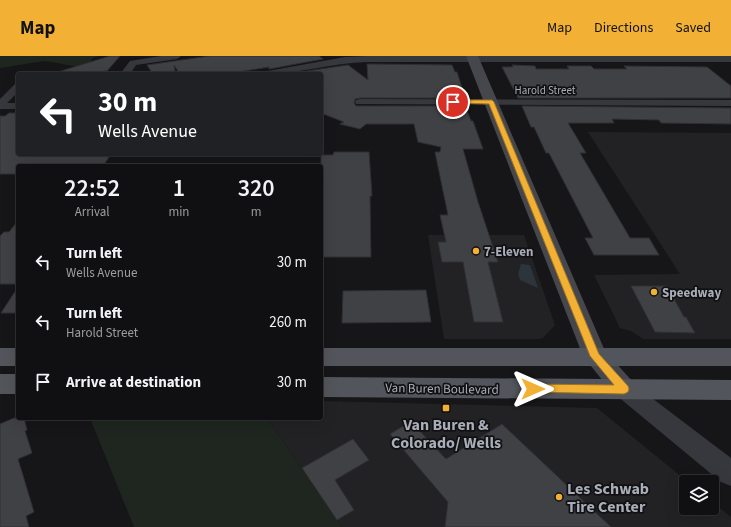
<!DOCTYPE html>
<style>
:root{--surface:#101012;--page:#1e1e20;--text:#f1f3f6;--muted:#9c9d9f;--line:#303032;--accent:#f2b134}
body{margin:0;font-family:"Source Sans 3",sans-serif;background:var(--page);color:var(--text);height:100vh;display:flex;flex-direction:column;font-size:15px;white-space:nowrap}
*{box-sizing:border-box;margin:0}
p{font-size:13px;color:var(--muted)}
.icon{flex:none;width:22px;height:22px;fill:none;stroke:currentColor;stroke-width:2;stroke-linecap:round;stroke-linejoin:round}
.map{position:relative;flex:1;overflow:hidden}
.details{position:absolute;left:16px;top:108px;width:307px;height:256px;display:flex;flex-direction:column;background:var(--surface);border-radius:4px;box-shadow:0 4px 16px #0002,0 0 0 1px var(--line)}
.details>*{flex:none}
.guide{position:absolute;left:16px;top:16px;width:307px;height:84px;border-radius:4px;box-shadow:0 4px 16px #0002,0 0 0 1px var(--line);background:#202124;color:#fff;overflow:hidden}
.fabs{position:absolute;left:679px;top:419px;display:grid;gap:8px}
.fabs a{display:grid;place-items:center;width:40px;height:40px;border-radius:4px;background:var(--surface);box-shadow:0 4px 16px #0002,0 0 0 1px var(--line);font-size:20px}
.pin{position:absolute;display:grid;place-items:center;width:34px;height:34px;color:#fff;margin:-17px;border:2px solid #fff;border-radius:50%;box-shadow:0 1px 4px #0007}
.me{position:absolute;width:44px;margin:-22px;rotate:90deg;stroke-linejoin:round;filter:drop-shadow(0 0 3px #0008)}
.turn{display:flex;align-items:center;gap:14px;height:84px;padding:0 16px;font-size:18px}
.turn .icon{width:52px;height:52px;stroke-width:2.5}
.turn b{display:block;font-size:28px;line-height:34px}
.eta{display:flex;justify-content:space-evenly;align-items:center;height:68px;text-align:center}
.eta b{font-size:24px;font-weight:600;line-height:28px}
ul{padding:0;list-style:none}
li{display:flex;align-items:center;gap:12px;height:60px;padding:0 16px}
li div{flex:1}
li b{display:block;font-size:15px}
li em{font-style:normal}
header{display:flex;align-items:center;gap:24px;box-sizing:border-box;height:56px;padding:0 20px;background:var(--accent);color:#111}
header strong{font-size:19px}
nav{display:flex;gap:22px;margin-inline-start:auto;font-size:14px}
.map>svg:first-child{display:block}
.built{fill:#222225}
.green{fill:#1e261f}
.water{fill:#2c353c}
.building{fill:#404145;stroke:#303034}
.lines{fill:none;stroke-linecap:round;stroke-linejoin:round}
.minor{fill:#37383d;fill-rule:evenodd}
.tertiary{fill:#37383d;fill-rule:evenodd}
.secondary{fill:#45474d;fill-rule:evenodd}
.primary{fill:#53555c;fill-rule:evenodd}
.route{fill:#f2b134;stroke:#9d7322}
.poi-dot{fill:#f2b134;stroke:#111113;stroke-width:1.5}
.labels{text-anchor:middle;stroke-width:3.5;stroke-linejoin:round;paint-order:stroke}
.far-street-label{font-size:11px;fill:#a8adb8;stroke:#111113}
.poi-label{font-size:13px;font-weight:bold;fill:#a8adb8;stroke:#111113;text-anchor:start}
.street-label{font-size:13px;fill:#a8adb8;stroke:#111113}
.near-poi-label{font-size:16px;font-weight:bold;fill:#a8adb8;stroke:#111113}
</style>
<header>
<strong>Map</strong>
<nav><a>Map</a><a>Directions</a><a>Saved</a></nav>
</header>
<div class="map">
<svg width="731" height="471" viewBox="0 0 731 471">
<rect width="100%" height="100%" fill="#161618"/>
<path class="built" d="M 588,76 L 731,77 L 731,283 L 643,283 L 631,275 L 620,272 L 594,219 L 680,218 Z
M 428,179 L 524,179 L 555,269 L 543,282 L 538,283 L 444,283 Z
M 321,345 L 597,352 L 688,426 L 686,426 L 686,452 L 712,452 L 712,446 L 731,461 L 731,471 L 342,471 L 267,362 L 321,362 Z"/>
<path class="green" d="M 0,0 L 99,0 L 93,2 L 85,12 L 45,5 L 0,12 Z
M 90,362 L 267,362 L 342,471 L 134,471 Z"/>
<path class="water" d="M 521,208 L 530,209 L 538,232 L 520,224 L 518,218 Z"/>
<path class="building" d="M 110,0 L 120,0 L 107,15 L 104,15 L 101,18 L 61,18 L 61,15 Z
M 210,0 L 319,0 L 323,3 L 269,13 L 269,11 L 225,18 L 180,18 L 174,9 L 175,15 L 153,18 L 147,9 Z
M 367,8 L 452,9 L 455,16 L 457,16 L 463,35 L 460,35 L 462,42 L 360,42 L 355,43 L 354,47 L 356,50 L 465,50 L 471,65 L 473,65 L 483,93 L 463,93 L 478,146 L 498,206 L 488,206 L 503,266 L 474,266 L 463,206 L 442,206 L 438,186 L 446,186 L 440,159 L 448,159 L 435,96 L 440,96 L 441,91 L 418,86 L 414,68 L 366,68 L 360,73 L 340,68 L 344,66 L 321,57 L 321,18 L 287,18 L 348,9 L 368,24 Z
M 512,9 L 535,10 L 536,13 L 569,13 L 567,10 L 591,10 L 594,13 L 627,13 L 624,10 L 707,11 L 731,30 L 731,42 L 518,42 L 502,11 L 513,11 Z
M 522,50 L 731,52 L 731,68 L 661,67 L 659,64 L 612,63 L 614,67 L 568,67 L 586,97 L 580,97 L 630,182 L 649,182 L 659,199 L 594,199 L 585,182 L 593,182 L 549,97 L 546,97 L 534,71 L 531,71 Z
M 9,57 L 18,57 L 18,98 L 111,98 L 103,110 L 18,110 L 18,118 L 0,118 L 0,60 L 5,60 Z
M 334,96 L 369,96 L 372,140 L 370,140 L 371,201 L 321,201 L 321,138 L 323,111 L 321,111 L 321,99 L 333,99 Z
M 18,165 L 18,228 L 0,228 L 0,180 L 4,176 L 9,176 Z
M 631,230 L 667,230 L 684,261 L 686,261 L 695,277 L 655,276 Z
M 18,231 L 18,257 L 1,257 Z
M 426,234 L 431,266 L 342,267 L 343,235 Z
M 14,362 L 24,362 L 27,374 L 25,375 L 32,397 L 18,403 L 34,456 L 26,460 L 29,471 L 0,471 L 0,368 Z
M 502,368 L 611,471 L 445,471 L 448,446 L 390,378 L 405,369 L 409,373 L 415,370 L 446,403 Z
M 353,383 L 369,404 L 335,424 L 354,454 L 337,464 L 302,412 Z"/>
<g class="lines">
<path class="minor" d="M 161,0 L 181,0 L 177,3 L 136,9 L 130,18 L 120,18 L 130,5 Z
M 367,0 L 731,0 L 731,6 L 367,6 C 332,7 298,18 263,18 L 268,15 L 345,1 Z
M 18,27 L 18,36 L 7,47 L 18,47 L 18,53 L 0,53 L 0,43 L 15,28 Z
M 360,43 L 731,44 L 731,50 L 356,48 L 355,46 L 356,44 Z"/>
<path class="tertiary" d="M 624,324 L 632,327 L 731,402 L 731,430 L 721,426 L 616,339 L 612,333 L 616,327 Z"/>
<path class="secondary" d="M 466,0 L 478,0 L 605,295 L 633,326 L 637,333 L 633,340 L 624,343 L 615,340 L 583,300 Z"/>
<path class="primary" d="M 0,292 L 18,292 L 18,310 L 0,310 Z
M 321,292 L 731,292 L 731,310 L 321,310 Z
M 0,318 L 18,318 L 18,338 L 0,338 Z
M 321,321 L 731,324 L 731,344 L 321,341 Z"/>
</g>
<path class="route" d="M 453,44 L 492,44 L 494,46 L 599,298 L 628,330 L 629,333 L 628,336 L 624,338 L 529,336 L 527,333 L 529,330 L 533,328 L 614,329 L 590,300 L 489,48 L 451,47 L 451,45 Z"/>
<g class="poi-dot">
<circle cx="476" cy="195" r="4"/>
<circle cx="654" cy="236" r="4"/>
<rect x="442" y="348" width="8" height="8" rx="2"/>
<circle cx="559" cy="441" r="4"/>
</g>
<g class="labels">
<g class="far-street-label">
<text x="545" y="38">Harold Street</text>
</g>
<g class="poi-label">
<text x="484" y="200">7-Eleven</text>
<text x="662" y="241">Speedway</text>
</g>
<g class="street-label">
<text transform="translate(442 332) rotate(1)" y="5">Van Buren Boulevard</text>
</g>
<g class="near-poi-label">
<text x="446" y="374">Van Buren &amp;<tspan x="446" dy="18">Colorado/ Wells</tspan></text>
<text x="567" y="438" text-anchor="start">Les Schwab<tspan x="567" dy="18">Tire Center</tspan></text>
</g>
</g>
</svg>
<div class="fabs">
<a><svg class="icon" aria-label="layers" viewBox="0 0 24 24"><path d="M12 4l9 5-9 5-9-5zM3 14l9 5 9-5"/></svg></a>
</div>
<div class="pin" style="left:453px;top:46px;background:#d93025"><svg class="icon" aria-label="arrive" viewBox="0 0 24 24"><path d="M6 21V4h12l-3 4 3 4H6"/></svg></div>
<svg class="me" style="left:533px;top:333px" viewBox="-20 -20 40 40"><path d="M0-17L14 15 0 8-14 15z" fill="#f2b134" stroke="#fff" stroke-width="4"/></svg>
<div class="guide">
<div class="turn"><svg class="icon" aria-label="left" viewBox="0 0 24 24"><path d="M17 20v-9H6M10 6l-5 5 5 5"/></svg><div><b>30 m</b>Wells Avenue</div></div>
</div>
<section class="details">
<div class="eta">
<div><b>22:52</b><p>Arrival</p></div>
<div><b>1</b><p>min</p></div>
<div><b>320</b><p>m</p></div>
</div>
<ul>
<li><svg class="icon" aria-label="left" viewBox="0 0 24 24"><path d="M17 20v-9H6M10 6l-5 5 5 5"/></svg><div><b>Turn left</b><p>Wells Avenue</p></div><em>30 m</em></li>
<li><svg class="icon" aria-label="left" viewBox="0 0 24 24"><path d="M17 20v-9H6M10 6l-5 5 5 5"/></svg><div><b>Turn left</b><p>Harold Street</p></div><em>260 m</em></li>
<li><svg class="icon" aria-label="arrive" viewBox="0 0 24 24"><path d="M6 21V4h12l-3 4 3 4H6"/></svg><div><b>Arrive at destination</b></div><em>30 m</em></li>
</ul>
</section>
</div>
